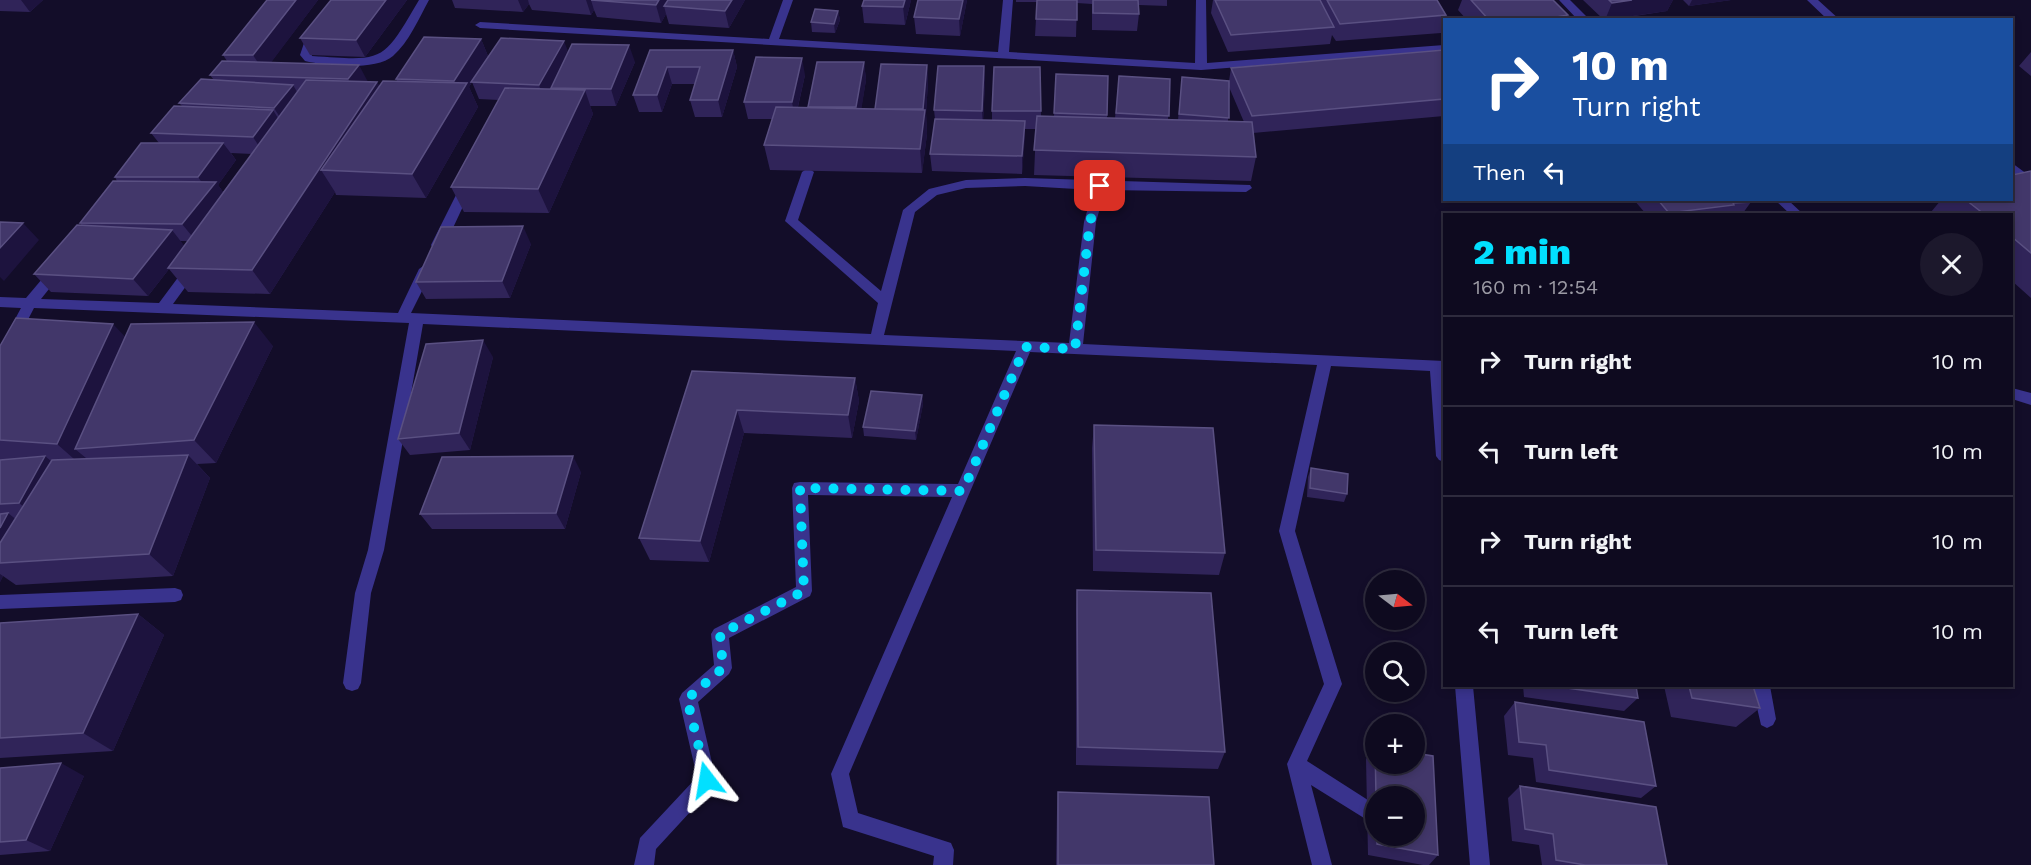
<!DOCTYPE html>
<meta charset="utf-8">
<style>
:root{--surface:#0e0a1f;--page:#1c182c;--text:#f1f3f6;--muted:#9b9aa4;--line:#2e2b3d;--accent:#02e0ff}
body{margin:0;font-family:"Work Sans",sans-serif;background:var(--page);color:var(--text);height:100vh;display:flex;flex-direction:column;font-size:22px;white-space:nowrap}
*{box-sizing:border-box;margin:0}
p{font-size:20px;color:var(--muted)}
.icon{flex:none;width:33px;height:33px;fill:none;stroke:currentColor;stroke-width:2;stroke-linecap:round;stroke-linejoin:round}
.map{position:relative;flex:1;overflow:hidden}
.side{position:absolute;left:1443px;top:213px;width:570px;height:474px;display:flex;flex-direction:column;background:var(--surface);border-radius:0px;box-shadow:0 3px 9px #0003,0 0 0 2px var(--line)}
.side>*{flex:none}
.banner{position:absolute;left:1443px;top:18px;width:570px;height:183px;border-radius:0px;box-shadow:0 3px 9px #0003,0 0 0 2px var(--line);background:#1a4fa0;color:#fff;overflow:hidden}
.needle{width:39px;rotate:106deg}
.fabs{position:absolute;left:1365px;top:570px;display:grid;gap:12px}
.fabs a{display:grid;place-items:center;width:60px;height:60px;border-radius:50%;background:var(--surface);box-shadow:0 3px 9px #0003,0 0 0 2px var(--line);font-size:30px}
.pin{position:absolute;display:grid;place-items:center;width:51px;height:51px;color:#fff;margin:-26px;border-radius:12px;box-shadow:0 3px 9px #0006}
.me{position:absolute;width:66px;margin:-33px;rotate:346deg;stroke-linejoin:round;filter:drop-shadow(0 0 4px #0008)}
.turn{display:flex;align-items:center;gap:21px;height:126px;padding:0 30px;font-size:27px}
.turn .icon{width:78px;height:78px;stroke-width:2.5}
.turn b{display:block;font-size:42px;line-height:51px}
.then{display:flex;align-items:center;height:57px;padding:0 30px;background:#0003;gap:12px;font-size:22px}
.round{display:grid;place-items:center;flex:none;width:63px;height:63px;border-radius:32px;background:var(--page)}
.overview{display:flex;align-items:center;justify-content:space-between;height:102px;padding:0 30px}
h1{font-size:36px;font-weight:800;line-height:45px;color:var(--accent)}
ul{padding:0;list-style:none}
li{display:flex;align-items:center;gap:18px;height:90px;padding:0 30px;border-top:2px solid var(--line)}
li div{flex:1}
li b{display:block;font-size:22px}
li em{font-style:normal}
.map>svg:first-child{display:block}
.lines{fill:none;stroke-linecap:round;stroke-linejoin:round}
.minor{fill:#39338d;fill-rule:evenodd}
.wall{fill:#302459;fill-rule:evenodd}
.shaded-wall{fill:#1d133e}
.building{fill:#42376a;stroke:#5a5082;stroke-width:1.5}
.route{stroke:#02e0ff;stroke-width:10;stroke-dasharray:0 18}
</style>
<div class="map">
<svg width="2031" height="865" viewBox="0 0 2031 865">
<rect width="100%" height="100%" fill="#130d29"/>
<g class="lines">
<path class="minor" d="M 332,0 L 342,0 C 332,14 307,38 312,56 C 385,61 382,63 419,0 L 429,0 C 419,18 409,42 393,56 C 376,71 326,66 305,61 L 300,55 L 307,34 Z
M 783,0 L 793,0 L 779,39 L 998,52 L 1003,0 L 1013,0 L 1009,52 L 1195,63 L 1196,0 L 1206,0 L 1207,63 L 1444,45 L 1444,51 L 1201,70 L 480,28 L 475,25 L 480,22 L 769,39 Z
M 1559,0 L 1570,0 L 1590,20 L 1578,20 Z
M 1807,0 L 1818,0 L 1840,20 L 1828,20 Z
M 2012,163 L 2031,177 L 2031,188 L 2012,173 Z
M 808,168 L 814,172 L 798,220 L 881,291 L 903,210 L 929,189 L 966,180 L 1025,178 L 1250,185 L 1252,188 L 1246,192 L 1105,190 L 1096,222 L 1083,344 L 1444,361 L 1444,462 L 1439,460 L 1436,456 L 1430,371 L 1331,366 L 1295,531 L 1342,684 L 1307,761 L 1371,802 L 1374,809 L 1371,816 L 1364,818 L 1311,785 L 1332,865 L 1312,865 L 1287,764 L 1324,684 L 1279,531 L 1317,365 L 1030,352 L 849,774 L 858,813 L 951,843 L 954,850 L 953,865 L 933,865 L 934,856 L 843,827 L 831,774 L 952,497 L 808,495 L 812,591 L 810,596 L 729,638 L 732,668 L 729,674 L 698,702 L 716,780 L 714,786 L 656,849 L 654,865 L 634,865 L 640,838 L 697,777 L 679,699 L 682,693 L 714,665 L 711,634 L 714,629 L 796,587 L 792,488 L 794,483 L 800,482 L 958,484 L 1016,351 L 423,324 L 384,550 L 371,593 L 361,683 L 358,689 L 352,691 L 346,689 L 343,683 L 355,593 L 368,550 L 409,323 L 34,308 L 5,364 L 0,365 L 0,347 L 21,308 L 0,307 L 0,297 L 26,298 L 53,266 L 58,264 L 65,269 L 41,299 L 159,303 L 188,264 L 193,262 L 200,267 L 173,304 L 398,313 L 419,269 L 426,264 L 433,269 L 411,313 L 871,334 L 878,303 L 785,221 L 802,172 ZM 1025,186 L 1093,190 L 1084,222 L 1069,343 L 884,335 L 915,212 L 937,195 L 966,188 Z
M 467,181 L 473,185 L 445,245 L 443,248 L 433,248 L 431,245 L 461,185 Z
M 1775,200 L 1788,200 L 1803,214 L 1790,214 Z
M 2012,388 L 2031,393 L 2031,405 L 2012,399 Z
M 175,588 L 181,590 L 183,595 L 181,600 L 175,602 L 0,609 L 0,595 Z
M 1455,686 L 1473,686 L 1490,865 L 1470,865 Z
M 1752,686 L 1770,686 L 1776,719 L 1773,725 L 1767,728 L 1761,725 Z"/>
</g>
<path class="wall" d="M 0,0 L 43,0 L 30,12 L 0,11 Z
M 267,0 L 318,0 L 271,62 L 367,81 L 377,82 L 379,86 L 397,81 L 396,79 L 481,39 L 488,56 L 568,52 L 635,62 L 616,106 L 590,106 L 593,114 L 549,213 L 464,212 L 451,187 L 499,100 L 479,99 L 472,82 L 469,87 L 478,107 L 426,198 L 336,195 L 335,192 L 270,294 L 188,292 L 169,269 L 148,296 L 51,292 L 34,274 L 82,226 L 80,223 L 117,181 L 115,177 L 159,143 L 151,133 L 182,106 L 179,103 L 213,79 L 210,75 L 227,61 L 223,55 ZM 231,153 L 252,154 L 223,192 L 218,185 L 236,160 ZM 180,241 L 187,241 L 184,246 Z
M 331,0 L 407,0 L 365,57 L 310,55 L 300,38 Z
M 452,0 L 745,0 L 729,28 L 669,24 L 666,14 L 661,23 L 597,17 L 594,10 L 591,15 L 532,10 L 529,4 L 523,12 L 455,8 Z
M 911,0 L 905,25 L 864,23 L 862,6 Z
M 967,0 L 960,36 L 916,34 L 914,17 Z
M 1016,0 L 1167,0 L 1167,6 L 1139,5 L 1139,14 L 1137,31 L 1092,30 L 1092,4 L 1077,3 L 1076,37 L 1035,36 L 1037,2 L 1016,2 Z
M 1213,0 L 1437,0 L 1446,15 L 1441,33 L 1336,41 L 1332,35 L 1330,44 L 1228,52 L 1211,13 Z
M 1462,0 L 1553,0 L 1568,15 L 1566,20 L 1467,20 L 1458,10 Z
M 1583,0 L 1673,0 L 1667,11 L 1609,20 L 1604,20 Z
M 1683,0 L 1731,0 L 1689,6 Z
M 838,11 L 840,20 L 835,33 L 812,32 L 811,22 Z
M 650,50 L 733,50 L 737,67 L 722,117 L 695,117 L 690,100 L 695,84 L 672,84 L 662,112 L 639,112 L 633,95 Z
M 1444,50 L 1444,116 L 1253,133 L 1256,157 L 1251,181 L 1034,175 L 1036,129 L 1025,129 L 1022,174 L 932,171 L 930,154 L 935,119 L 934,110 L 984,66 L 985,83 L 983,120 L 992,120 L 992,111 L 1040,67 L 1041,116 L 1054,116 L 1056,74 L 1108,76 L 1107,118 L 1115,118 L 1119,76 L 1170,79 L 1168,120 L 1178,120 L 1182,77 L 1229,81 L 1231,68 ZM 1229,87 L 1244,122 L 1228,121 Z
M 2031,52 L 2031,76 L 2019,66 Z
M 864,62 L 866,80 L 861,109 L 875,109 L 927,65 L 928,82 L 926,113 L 927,134 L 922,173 L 770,170 L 764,145 L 772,119 L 748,119 L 744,102 L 805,75 L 798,107 L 808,107 Z
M 2031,171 L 2031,298 L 2012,281 L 2012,214 L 1934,214 L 1931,212 L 1941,200 L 2012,200 Z
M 1634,200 L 1749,200 L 1751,202 L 1743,213 L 1746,214 L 1646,214 Z
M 531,244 L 510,298 L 426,299 L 416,282 Z
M 125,337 L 273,346 L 216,463 L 197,464 L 210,478 L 173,576 L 16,585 L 3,576 L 0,582 L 0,346 Z
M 493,357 L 470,450 L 410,455 L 398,439 Z
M 692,371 L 855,378 L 859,401 L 852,438 L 744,433 L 709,562 L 650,560 L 639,538 Z
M 922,395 L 923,404 L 916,440 L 864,436 L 863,427 Z
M 1094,425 L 1225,553 L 1219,575 L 1093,571 L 1092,448 Z
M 1311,468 L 1347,494 L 1344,502 L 1307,497 L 1308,477 Z
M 581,472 L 565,529 L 432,529 L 420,514 Z
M 1077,590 L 1225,752 L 1218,769 L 1076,765 L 1076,610 Z
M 138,614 L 164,635 L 113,751 L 0,758 L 0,623 Z
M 1523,686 L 1636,686 L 1638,698 L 1624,711 L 1524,697 Z
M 1664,686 L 1753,686 L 1760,708 L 1736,727 L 1671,717 Z
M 1515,702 L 1656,786 L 1641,798 L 1536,782 L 1533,758 L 1508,755 L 1504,716 Z
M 1375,746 L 1438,855 L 1429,865 L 1423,865 L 1368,855 L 1366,759 ZM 1376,796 L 1414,836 L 1376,836 Z
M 0,768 L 84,776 L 50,851 L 0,855 Z
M 1520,786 L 1667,865 L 1542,865 L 1539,845 L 1512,841 L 1508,798 Z
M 1058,792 L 1214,865 L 1056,865 L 1057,809 Z"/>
<path class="shaded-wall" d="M 21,0 L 43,0 L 30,12 Z
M 296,0 L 318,0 L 264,72 L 253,55 Z
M 386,0 L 407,0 L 365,57 L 356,40 Z
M 518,0 L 528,0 L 529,4 L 523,12 Z
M 586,0 L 601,0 L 591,0 L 594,10 L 591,15 Z
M 659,0 L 675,0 L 664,6 L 666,14 L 661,23 L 656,5 Z
M 732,0 L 745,0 L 729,28 L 725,11 Z
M 905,0 L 911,0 L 905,25 L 903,7 Z
M 963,0 L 967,0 L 960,36 L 959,19 Z
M 1632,0 L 1673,0 L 1667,11 L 1605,20 L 1612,3 Z
M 1692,0 L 1731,0 L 1689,6 Z
M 838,11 L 840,20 L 835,33 L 834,24 Z
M 1568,15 L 1566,20 L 1539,20 Z
M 481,39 L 488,56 L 469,87 L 478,107 L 426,198 L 412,174 L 460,95 L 454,81 Z
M 564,41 L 571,59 L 551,88 L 552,91 L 545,103 L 539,85 Z
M 629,45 L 635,62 L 616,106 L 611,89 Z
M 733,50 L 737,67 L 722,117 L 718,100 Z
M 802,58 L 805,75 L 795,119 L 792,102 Z
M 864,62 L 866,80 L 859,125 L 856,107 Z
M 359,65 L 368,82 L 358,97 L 348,79 Z
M 927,65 L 928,82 L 926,113 L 927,134 L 922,173 L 920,149 Z
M 984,66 L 985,83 L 983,128 L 982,111 Z
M 667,67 L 672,84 L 662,112 L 657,95 Z
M 377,82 L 390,106 L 321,170 L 335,192 L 270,294 L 252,270 Z
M 293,85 L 303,102 L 285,125 L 274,108 Z
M 585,90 L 593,114 L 549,213 L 538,189 Z
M 273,110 L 284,128 L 264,154 L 253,137 Z
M 1025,121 L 1025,139 L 1022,174 L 1022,156 Z
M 223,143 L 236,160 L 218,185 L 228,199 L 196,241 L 182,224 L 208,191 L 198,177 Z
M 23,223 L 39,240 L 4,281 L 0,277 L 0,248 Z
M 523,226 L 531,244 L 510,298 L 502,281 Z
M 172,230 L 186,248 L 168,268 L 169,269 L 148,296 L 133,279 Z
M 254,322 L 273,346 L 216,463 L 194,440 Z
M 113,324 L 135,347 L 75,449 L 86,458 L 82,466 L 57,444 Z
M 483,340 L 493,357 L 470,450 L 459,433 Z
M 855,378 L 859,401 L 852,438 L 848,415 Z
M 922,395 L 923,404 L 916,440 L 915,431 Z
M 737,410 L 744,433 L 709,562 L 700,541 Z
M 188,455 L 210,478 L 173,576 L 149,554 Z
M 45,456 L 64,472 L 39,519 L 19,503 Z
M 573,456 L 581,472 L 565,529 L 556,513 Z
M 8,513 L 28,529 L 0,563 L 0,528 Z
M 0,574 L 3,576 L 0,582 Z
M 138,614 L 164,635 L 113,751 L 83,733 Z
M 61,763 L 84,776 L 50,851 L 26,840 Z"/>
<path class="building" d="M 267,0 L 296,0 L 253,55 L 223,55 Z
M 331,0 L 386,0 L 356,40 L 300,38 Z
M 591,0 L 659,0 L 656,5 Z
M 668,0 L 732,0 L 725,11 L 664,6 Z
M 864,0 L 905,0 L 903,7 L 862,6 Z
M 918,0 L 963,0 L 959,19 L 914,17 Z
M 1037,0 L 1077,0 L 1077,20 L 1036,19 Z
M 1093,0 L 1138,0 L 1139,14 L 1093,13 Z
M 1215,0 L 1320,0 L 1334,27 L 1231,35 Z
M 1327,0 L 1437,0 L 1446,15 L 1340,24 Z
M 1471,0 L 1553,0 L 1568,15 L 1539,20 L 1489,20 Z
M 1609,0 L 1632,0 L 1612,3 Z
M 815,9 L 838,11 L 834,24 L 811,22 Z
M 424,37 L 481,39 L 454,81 L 396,79 Z
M 501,38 L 564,41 L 539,85 L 471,82 Z
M 572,44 L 629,45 L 611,89 L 551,88 Z
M 650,50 L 733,50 L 718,100 L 690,100 L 700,67 L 667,67 L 657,95 L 633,95 Z
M 1444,50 L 1444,99 L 1252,116 L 1231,68 Z
M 756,57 L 802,58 L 792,102 L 744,102 Z
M 222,61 L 359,65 L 348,79 L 210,75 Z
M 817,62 L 864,62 L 856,107 L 808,107 Z
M 881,64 L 927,65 L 923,109 L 875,109 Z
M 938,66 L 984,66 L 982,111 L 934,110 Z
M 994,67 L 1040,67 L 1041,111 L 992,111 Z
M 1056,74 L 1108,76 L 1107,115 L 1054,113 Z
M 1119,76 L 1170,79 L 1169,116 L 1116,113 Z
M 1182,77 L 1229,81 L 1229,118 L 1179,114 Z
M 201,79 L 293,85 L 274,108 L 179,103 Z
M 306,80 L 377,82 L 252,270 L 168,268 Z
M 383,81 L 467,83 L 412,174 L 321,170 Z
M 505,88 L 585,90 L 538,189 L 451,187 Z
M 174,106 L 273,110 L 253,137 L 151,133 Z
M 776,107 L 925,110 L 920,149 L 764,145 Z
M 1037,116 L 1252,122 L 1256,157 L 1034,150 Z
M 935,119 L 1025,121 L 1022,156 L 930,154 Z
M 141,143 L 223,143 L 198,177 L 115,177 Z
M 2031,171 L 2031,253 L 2012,237 L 2012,214 L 1984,214 L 1966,200 L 2012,200 L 2012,175 Z
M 113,181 L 216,182 L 182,224 L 80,223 Z
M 1658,200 L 1749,200 L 1751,202 L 1733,203 L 1734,205 L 1669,213 Z
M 0,222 L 23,223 L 0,248 Z
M 77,225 L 172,230 L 133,279 L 34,274 Z
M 523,226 L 502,281 L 416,282 L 441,227 Z
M 16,318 L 113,324 L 57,444 L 0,440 L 0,346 Z
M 254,322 L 194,440 L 75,449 L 131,324 Z
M 483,340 L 459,433 L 398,439 L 426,344 Z
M 692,371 L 855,378 L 848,415 L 737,410 L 700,541 L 639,538 Z
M 871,391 L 922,395 L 915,431 L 863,427 Z
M 1094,425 L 1213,428 L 1225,553 L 1096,550 Z
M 188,455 L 149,554 L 0,563 L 0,543 L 52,460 Z
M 45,456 L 19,503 L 0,504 L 0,460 Z
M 573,456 L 556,513 L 420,514 L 442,457 Z
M 1311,468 L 1348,474 L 1347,494 L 1310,488 Z
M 8,513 L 0,528 L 0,514 Z
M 1077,590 L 1211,593 L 1225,752 L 1078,747 Z
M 138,614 L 83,733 L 0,738 L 0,623 Z
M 1553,686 L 1636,686 L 1638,698 Z
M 1689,686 L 1753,686 L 1760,708 L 1692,698 Z
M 1515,702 L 1644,722 L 1656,786 L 1549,770 L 1546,745 L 1519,742 Z
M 1375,746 L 1376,746 L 1376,764 L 1414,764 L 1414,753 L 1433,756 L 1438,855 L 1377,844 L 1377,836 L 1414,836 L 1414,796 L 1376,796 Z
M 61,763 L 26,840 L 0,842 L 0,768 Z
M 1520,786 L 1656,807 L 1667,865 L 1585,865 L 1556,860 L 1553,834 L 1525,829 Z
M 1058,792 L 1209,797 L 1214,865 L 1058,865 Z"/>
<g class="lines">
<path class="route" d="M 707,780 L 687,699 L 723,668 L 720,634 L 804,591 L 800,488 L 963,491 L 1025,347 L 1075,349 L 1090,222 L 1100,186"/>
</g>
</svg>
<div class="fabs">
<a><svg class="needle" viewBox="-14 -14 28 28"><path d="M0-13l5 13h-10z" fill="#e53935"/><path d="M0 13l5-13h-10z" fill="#9b9aa4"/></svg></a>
<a><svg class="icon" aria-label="search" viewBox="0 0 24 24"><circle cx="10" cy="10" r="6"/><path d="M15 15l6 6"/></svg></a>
<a>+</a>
<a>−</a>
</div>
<div class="pin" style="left:1100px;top:186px;background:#d93025"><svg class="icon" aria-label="arrive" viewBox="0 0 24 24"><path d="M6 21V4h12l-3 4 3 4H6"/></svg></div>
<svg class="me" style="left:707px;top:780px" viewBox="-20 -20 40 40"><path d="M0-17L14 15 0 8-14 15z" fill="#02e0ff" stroke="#fff" stroke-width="4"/></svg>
<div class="banner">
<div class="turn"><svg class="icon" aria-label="right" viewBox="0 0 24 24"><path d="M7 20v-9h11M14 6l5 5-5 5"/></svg><div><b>10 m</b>Turn right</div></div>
<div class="then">Then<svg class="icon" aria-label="left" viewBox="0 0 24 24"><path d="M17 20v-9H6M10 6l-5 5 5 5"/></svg></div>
</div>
<section class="side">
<div class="overview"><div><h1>2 min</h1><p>160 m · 12:54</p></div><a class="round"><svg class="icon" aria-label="close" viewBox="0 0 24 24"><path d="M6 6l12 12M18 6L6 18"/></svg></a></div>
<ul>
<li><svg class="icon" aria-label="right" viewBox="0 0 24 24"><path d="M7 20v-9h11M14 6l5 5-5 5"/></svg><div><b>Turn right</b></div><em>10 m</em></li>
<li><svg class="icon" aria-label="left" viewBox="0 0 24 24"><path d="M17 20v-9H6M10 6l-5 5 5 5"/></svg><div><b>Turn left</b></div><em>10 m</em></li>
<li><svg class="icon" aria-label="right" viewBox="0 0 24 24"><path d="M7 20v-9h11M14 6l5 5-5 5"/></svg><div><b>Turn right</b></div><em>10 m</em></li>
<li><svg class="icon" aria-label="left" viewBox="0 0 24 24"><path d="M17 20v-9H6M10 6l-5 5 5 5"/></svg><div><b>Turn left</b></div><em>10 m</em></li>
</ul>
</section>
</div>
